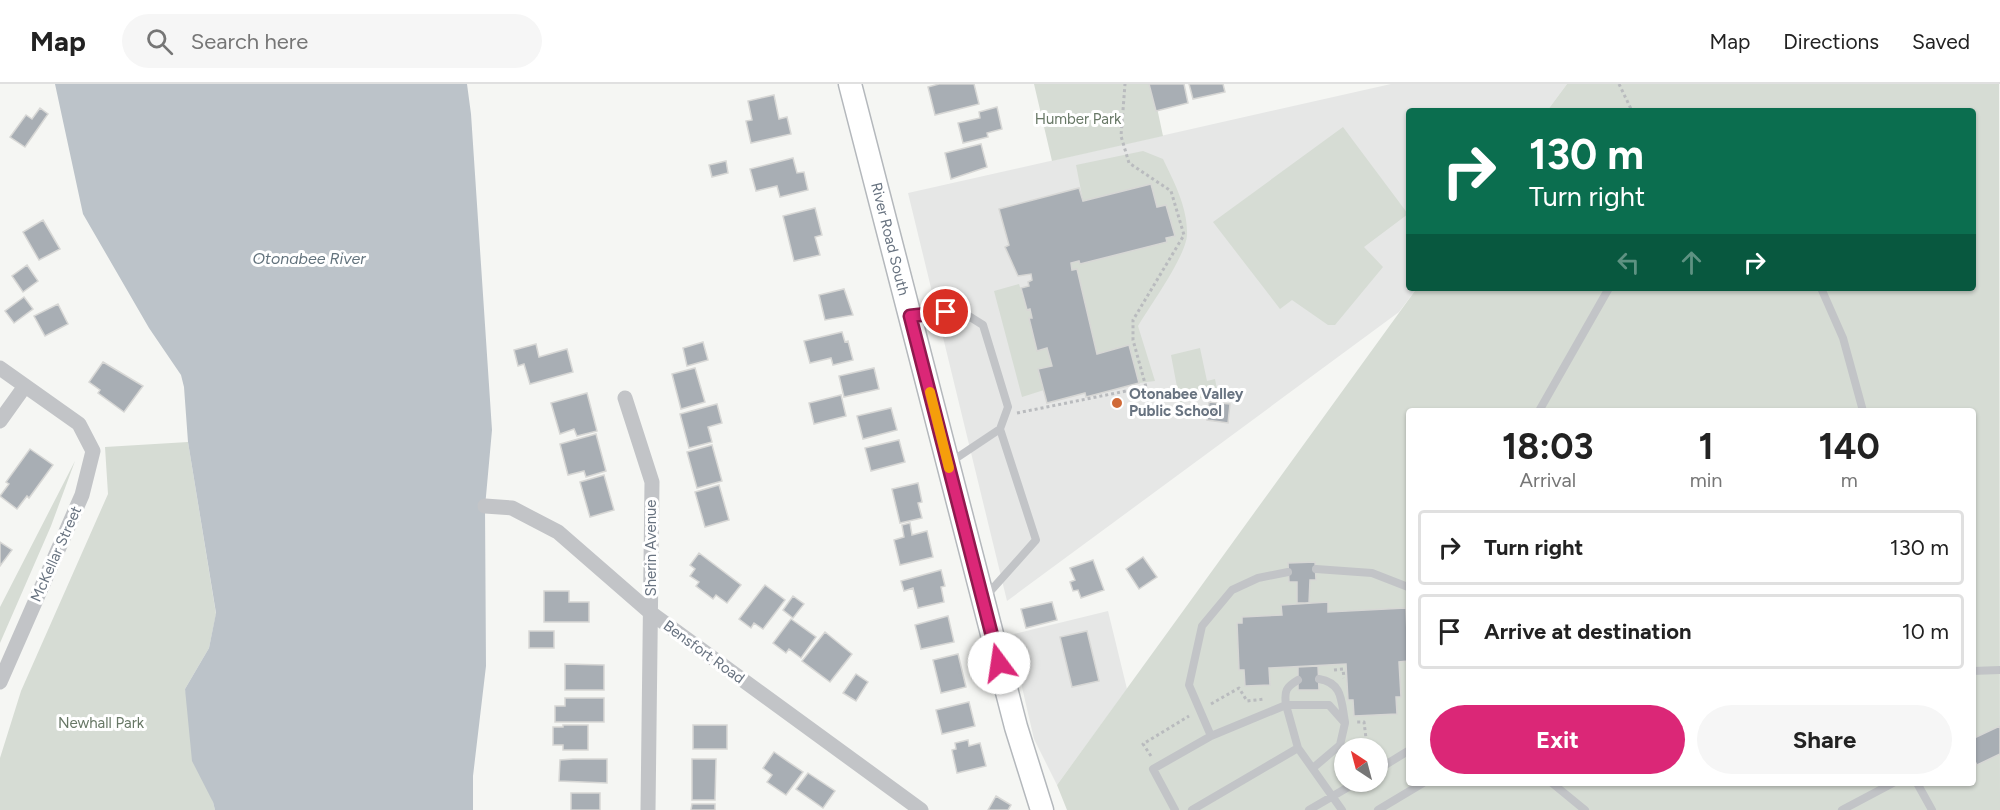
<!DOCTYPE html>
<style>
:root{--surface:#fff;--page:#f6f6f6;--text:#222;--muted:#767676;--line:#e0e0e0;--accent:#db2777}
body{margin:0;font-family:Figtree,sans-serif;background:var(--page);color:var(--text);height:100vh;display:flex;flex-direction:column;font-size:22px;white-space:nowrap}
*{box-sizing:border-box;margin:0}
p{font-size:20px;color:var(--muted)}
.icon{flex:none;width:33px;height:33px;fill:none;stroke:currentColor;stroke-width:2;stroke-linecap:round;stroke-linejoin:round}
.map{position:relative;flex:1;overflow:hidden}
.details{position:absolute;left:1406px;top:324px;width:570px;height:378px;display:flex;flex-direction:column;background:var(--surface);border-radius:6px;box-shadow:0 2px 4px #0004}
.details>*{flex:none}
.hud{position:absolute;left:1406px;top:24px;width:570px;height:183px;border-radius:6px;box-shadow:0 2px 4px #0004;background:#0b6e4f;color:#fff;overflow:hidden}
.needle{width:39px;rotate:324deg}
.buttons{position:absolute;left:1334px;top:654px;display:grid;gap:12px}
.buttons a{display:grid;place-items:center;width:54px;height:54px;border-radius:50%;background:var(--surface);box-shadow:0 2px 4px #0004;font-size:30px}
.pin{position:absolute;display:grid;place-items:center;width:51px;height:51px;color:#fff;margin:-26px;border:3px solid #fff;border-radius:50%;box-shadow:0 2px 6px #0007}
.me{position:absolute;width:66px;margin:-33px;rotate:346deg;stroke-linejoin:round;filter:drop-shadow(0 0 4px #0008)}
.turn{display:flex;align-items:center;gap:21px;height:126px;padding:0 24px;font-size:27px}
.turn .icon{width:78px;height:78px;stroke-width:2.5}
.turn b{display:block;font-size:42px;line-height:51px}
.lanes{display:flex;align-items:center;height:57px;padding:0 24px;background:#0003;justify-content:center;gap:30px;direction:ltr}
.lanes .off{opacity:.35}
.eta{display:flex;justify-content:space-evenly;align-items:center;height:102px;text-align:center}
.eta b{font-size:36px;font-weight:700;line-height:42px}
.action{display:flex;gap:12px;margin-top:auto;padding:12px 24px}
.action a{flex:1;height:69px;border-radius:36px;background:var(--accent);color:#fff;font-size:24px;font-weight:700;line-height:69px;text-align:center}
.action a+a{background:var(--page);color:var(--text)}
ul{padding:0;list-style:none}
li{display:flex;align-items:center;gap:18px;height:75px;margin:0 12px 9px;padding:0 12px;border:3px solid var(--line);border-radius:6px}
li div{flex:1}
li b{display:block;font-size:22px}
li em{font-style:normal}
header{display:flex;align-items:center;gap:36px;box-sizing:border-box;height:84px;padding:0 30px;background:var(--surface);border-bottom:2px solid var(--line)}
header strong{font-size:28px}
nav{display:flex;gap:33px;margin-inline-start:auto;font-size:21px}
.search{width:420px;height:54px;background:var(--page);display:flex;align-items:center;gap:15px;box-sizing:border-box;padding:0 21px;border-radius:33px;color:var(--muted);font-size:22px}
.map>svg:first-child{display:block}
.built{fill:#e6e7e6}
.green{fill:#d6dcd4;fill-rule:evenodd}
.water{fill:#bcc3c9}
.building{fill:#a8aeb4;stroke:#d7d7d5;stroke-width:1.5}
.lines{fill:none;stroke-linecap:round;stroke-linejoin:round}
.secondary-casing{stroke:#b4b8bc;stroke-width:25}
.path{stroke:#b9bbbe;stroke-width:3;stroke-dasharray:3 3;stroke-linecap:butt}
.lane{stroke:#c2c4c7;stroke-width:8}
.street{stroke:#c2c4c7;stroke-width:15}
.secondary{stroke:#fff;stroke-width:22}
.route-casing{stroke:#8e194d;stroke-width:15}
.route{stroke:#db2777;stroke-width:10}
.slow{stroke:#f59e0b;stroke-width:10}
.poi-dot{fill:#d06a38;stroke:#fff;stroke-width:2}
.labels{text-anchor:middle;stroke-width:6;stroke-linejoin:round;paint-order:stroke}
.park-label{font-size:15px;fill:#687866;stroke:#fff}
.street-label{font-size:15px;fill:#687380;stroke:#fff}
.poi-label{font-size:15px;font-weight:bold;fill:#687380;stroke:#fff;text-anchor:start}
.water-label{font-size:16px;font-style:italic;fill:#63737d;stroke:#fff}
</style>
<header>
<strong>Map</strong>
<div class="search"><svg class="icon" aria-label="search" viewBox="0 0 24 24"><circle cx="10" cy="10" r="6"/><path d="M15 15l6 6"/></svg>Search here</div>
<nav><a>Map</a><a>Directions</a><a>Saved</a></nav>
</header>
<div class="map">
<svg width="2000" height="726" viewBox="0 0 2000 726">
<rect width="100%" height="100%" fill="#f5f6f3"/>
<path class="built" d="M 1391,0 L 1567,0 L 1547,27 L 1408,27 L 1408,204 L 1417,204 L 1399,228 L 1007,517 L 908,109 Z
M 1108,527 L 1127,605 L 1057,701 L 1034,655 L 1010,551 Z"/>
<path class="green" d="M 1034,0 L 1152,0 L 1163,52 L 1052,77 Z
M 1567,0 L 1999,0 L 2000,726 L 1067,726 L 1057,701 L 1417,204 L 1972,204 L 1972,27 L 1547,27 ZM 1408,327 L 1972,327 L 1972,699 L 1408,699 ZM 1344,664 L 1377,664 L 1377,698 L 1344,698 Z
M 1343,43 L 1408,130 L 1364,163 L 1383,183 L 1335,241 L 1328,241 L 1292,216 L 1280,225 L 1213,138 Z
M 1143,67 L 1163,75 C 1174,98 1188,124 1187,151 C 1186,172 1150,222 1138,242 L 1155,297 L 1139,299 L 1129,261 L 1097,270 L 1077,185 L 1072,186 L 1071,179 L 1079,177 L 1080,180 L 1175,152 L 1166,121 L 1157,123 L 1151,100 L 1083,117 L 1076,81 Z
M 1019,200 L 1027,226 L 1030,225 L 1032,234 L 1029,235 L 1037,266 L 1047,264 L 1052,282 L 1038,286 L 1044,306 L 1022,313 L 994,207 Z
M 1200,264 L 1207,297 L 1215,295 L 1218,310 L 1180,319 L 1171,271 Z
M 188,358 L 216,530 L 209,564 L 185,605 L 215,726 L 0,726 L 0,674 L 21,607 L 108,410 L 105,363 Z
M 75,377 L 51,442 L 0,559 L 0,523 Z"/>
<path class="water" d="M 55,0 L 467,0 L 471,30 L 492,346 L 485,423 L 486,582 L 473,692 L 473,726 L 215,726 L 213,718 L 192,677 L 185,605 L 209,564 L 216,529 L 188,358 L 184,303 L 181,291 L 149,244 L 83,130 Z"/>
<path class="building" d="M 939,0 L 974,0 L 979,20 L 935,31 L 928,3 Z
M 1149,0 L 1184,0 L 1188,19 L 1156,27 Z
M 1189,0 L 1223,0 L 1225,8 L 1193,15 Z
M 774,11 L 779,35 L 787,33 L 791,50 L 751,59 L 746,37 L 752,36 L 748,17 Z
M 997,23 L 1002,45 L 987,49 L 988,53 L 963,59 L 958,39 L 980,34 L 979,28 Z
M 40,24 L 48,30 L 25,63 L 10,53 L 26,31 L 32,35 Z
M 981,60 L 987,83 L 951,95 L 945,69 Z
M 793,74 L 797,89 L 804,88 L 808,106 L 780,113 L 777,102 L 756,107 L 750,85 Z
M 726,77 L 728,89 L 712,93 L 709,81 Z
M 1151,100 L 1157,123 L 1166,121 L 1175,152 L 1166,154 L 1167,158 L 1080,180 L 1079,177 L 1071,179 L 1072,186 L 1077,185 L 1097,270 L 1129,261 L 1139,299 L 1086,313 L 1085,309 L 1047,319 L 1038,285 L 1052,282 L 1047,264 L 1037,267 L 1029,234 L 1032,234 L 1030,225 L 1027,226 L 1021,204 L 1029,202 L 1028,198 L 1032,196 L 1031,190 L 1018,192 L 1005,163 L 1009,161 L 999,125 L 1079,104 L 1083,117 Z
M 815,124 L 822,151 L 815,153 L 820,171 L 794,177 L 783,132 Z
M 43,136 L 60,165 L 39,176 L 23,148 Z
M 27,181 L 38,197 L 23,208 L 12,192 Z
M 844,205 L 853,231 L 825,236 L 819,211 Z
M 24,213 L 33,225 L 14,239 L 5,227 Z
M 58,220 L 68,240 L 45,252 L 34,232 Z
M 842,248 L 845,258 L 848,257 L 853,276 L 833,281 L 831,274 L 810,279 L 804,257 Z
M 703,258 L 708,276 L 687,282 L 683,264 Z
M 536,260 L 539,273 L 567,265 L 573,288 L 530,300 L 524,280 L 518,282 L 514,266 Z
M 103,278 L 143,302 L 124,328 L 98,309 L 100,306 L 89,298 Z
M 695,284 L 705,318 L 681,325 L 672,290 Z
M 874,284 L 879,305 L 844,313 L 839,292 Z
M 587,309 L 597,347 L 577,352 L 574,345 L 560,350 L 551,319 Z
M 841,311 L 846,332 L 814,340 L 809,319 Z
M 1209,318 L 1230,320 L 1228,339 L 1207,336 Z
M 717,320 L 722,339 L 708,343 L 712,358 L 689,364 L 680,330 Z
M 891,324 L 897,346 L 863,355 L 857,332 Z
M 596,350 L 606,387 L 586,393 L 584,387 L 568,391 L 560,360 Z
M 899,356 L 905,378 L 871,387 L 865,364 Z
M 712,361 L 722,397 L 697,404 L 687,368 Z
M 30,365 L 53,381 L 29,414 L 27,412 L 17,425 L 0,412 L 9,400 L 6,398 Z
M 604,391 L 614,426 L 590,433 L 580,398 Z
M 918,399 L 922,418 L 918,419 L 922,434 L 900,439 L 892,405 Z
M 719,401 L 729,436 L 705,443 L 695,408 Z
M 910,439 L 912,451 L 927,447 L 933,473 L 900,481 L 894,456 L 904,453 L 902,441 Z
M 0,458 L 12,466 L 0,482 Z
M 699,469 L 741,501 L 727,519 L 716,511 L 713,515 L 696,502 L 699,498 L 690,492 L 695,485 L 690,481 Z
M 1143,473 L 1157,493 L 1139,505 L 1126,485 Z
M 1093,476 L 1104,506 L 1081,514 L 1078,506 L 1073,507 L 1070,498 L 1075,496 L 1070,484 Z
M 1315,478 L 1316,496 L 1310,496 L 1309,519 L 1297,519 L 1297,498 L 1289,498 L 1288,479 Z
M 941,486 L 945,502 L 941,503 L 944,518 L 918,524 L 913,504 L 904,507 L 901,497 Z
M 765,501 L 785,516 L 763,545 L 754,539 L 751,544 L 739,535 Z
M 544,507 L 569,507 L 569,518 L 589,518 L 589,538 L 544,538 Z
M 793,512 L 804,520 L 793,534 L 783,526 Z
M 1052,518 L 1057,536 L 1026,544 L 1021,525 Z
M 1328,518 L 1328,528 L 1406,524 L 1408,577 L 1399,578 L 1401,613 L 1396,613 L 1397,630 L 1354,632 L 1353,616 L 1348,616 L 1346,580 L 1269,584 L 1270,601 L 1245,602 L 1244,586 L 1239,586 L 1237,539 L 1242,539 L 1242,533 L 1282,531 L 1281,521 Z
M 948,532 L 954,558 L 921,565 L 915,541 Z
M 791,535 L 816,553 L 801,574 L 789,565 L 786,569 L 773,559 Z
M 529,547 L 554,547 L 554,564 L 529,564 Z
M 1087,547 L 1099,597 L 1072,603 L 1060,553 Z
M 825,548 L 852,570 L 830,598 L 802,577 Z
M 958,570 L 966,603 L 941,609 L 933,576 Z
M 565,580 L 604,581 L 604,606 L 565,606 Z
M 1318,582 L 1319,606 L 1298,606 L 1298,583 Z
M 856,590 L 868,598 L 856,617 L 843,609 Z
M 565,614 L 604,614 L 604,638 L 555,638 L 555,622 L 565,622 Z
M 969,618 L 975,642 L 942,650 L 936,626 Z
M 563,641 L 588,641 L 588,666 L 563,666 L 563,661 L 553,661 L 553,643 L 563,643 Z
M 693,641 L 727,641 L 727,665 L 693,665 Z
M 2000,642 L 2000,670 L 1977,681 L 1972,672 L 1972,655 Z
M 968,656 L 969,662 L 980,659 L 986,682 L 957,689 L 952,666 L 956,665 L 955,659 Z
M 774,668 L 803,688 L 786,711 L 767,698 L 772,691 L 763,684 Z
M 573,675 L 607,675 L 607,699 L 559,697 L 560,676 Z
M 692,675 L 716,675 L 715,716 L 692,716 Z
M 808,689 L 835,707 L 823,724 L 796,705 Z
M 571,709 L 600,709 L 600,726 L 571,726 Z
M 996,712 L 1011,721 L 1008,726 L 988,726 Z
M 692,720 L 715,720 L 715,726 L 691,726 Z"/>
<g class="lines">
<defs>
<path id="secondary" d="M 850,0 L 1016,643 L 1042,726"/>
</defs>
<use href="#secondary" class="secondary-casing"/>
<path class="path" d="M 1619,0 L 1632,27
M 1017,329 L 1146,303 L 1133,256 L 1133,236 L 1184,151 L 1171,107 L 1129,79 L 1121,52 L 1125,0
M 1334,586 L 1343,585 L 1344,594
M 1211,620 L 1239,604 L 1247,617 L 1265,615
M 1353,663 L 1367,662 L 1364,638 L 1357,638
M 1151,672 L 1143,660 L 1189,632"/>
<path class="lane" d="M 1821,204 L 1843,254 L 1863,327
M 912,232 L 959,226 L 983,241 L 1008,323 L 1000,345 L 949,379
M 1539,327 L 1609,204
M 1316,485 L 1372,489 L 1408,503
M 986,512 L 1036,456 L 1000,345
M 1972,587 L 2000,586
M 1319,595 C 1343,599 1341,617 1345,638
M 1298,596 C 1286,603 1284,607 1286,621 L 1329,621 L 1345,639 L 1340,661 L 1313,684
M 1211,652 L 1189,601 L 1202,542 L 1232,506 L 1258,494 L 1288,488
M 1377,686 L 1408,667
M 1552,699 L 1585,726
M 1917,699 L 1932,726
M 1175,726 L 1153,685 L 1211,652 L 1286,621 L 1298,664 L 1342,726
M 1192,726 L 1298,664
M 1309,726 L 1357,698
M 1378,726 L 1423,699
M 1842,726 L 1893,699"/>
<path class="street" d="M 0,284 L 79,340 L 93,367 L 82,411 L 0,598
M 625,314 L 652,398 L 648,726
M 0,337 L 25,302
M 485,422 L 512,424 L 558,448 L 651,529 L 921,726"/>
<use href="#secondary" class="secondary"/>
</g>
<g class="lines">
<defs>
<path id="route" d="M 946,228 L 910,232 L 999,579"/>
</defs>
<use href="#route" class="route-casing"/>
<use href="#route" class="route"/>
<path class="slow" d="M 930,308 L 949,384"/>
</g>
<circle class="poi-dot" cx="1117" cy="319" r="6"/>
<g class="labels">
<g class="park-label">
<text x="1078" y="40">Humber Park</text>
<text x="101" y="644">Newhall Park</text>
</g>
<g class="street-label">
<text transform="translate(890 155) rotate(76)" y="5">River Road South</text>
<text transform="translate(651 464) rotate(-90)" y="5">Sherin Avenue</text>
<text transform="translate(56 470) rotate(-66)" y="5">McKellar Street</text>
<text transform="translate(704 568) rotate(36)" y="5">Bensfort Road</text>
</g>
<g class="poi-label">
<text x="1129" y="315">Otonabee Valley<tspan x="1129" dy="17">Public School</tspan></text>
</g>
<g class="water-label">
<text x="309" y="180">Otonabee River</text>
</g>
</g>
</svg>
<div class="buttons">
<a><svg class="needle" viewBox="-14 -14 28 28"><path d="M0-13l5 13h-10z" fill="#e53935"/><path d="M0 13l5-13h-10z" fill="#767676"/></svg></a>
</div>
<div class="pin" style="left:946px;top:228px;background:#d93025"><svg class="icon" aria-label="arrive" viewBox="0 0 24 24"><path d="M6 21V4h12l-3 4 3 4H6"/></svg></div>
<svg class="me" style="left:999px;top:579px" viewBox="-20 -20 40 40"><circle r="19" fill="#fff"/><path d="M0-13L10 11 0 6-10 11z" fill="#db2777"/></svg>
<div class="hud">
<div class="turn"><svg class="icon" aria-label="right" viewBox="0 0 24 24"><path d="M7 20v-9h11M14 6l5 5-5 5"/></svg><div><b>130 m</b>Turn right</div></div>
<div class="lanes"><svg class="icon off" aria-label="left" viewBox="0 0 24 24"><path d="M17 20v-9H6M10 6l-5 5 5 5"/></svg><svg class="icon off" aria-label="ahead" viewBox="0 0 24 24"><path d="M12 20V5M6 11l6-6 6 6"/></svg><svg class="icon" aria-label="right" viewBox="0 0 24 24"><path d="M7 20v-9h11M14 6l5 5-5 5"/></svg></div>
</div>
<section class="details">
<div class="eta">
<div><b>18:03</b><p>Arrival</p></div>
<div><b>1</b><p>min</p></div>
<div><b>140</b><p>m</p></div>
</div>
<ul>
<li><svg class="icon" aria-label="right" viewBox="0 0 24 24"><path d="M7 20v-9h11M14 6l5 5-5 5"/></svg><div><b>Turn right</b></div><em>130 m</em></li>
<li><svg class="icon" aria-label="arrive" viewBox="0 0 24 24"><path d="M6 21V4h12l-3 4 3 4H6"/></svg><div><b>Arrive at destination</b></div><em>10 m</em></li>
</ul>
<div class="action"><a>Exit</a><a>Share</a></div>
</section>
</div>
